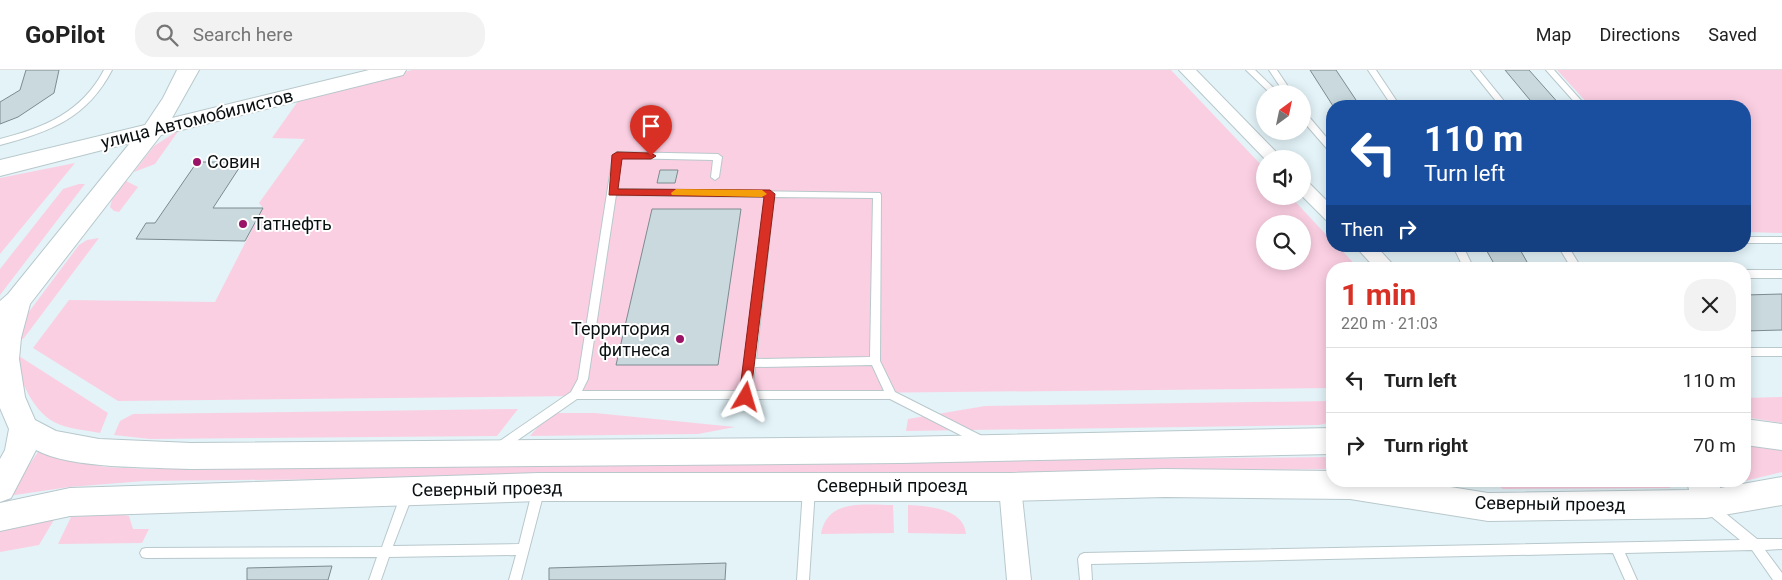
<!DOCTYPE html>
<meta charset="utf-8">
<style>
:root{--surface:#fff;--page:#f2f2f2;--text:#222;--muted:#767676;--line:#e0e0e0;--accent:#d93025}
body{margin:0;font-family:Roboto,sans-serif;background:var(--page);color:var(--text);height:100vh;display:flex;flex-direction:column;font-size:19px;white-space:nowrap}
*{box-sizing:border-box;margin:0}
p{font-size:16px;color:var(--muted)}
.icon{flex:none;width:28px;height:28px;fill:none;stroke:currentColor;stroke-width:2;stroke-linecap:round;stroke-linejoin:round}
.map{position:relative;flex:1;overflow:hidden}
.sheet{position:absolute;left:1326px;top:192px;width:425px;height:225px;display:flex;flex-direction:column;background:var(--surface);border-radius:20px;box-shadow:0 2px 12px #0003}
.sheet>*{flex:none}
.hud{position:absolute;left:1326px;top:30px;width:425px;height:152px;border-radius:20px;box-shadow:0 2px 12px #0003;background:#1a4fa0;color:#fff;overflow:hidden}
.needle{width:32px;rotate:33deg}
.controls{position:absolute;left:1256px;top:15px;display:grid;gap:10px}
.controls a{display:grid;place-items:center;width:55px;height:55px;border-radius:50%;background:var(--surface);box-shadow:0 2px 12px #0003;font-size:25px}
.pin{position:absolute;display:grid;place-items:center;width:42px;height:42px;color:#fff;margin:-51px -21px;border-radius:50% 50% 50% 0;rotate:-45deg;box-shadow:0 0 5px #0007}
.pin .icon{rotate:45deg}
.me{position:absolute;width:55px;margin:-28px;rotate:7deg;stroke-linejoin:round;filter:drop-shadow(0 0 4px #0008)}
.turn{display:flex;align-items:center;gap:18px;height:105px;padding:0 15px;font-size:22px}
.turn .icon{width:65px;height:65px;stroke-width:2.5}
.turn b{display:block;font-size:35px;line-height:42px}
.then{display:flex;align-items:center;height:48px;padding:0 15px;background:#0003;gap:10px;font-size:19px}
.round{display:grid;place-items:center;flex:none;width:52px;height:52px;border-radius:20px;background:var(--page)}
.summary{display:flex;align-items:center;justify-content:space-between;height:85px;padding:0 15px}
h1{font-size:30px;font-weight:700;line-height:38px;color:var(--accent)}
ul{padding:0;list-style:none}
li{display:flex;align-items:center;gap:15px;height:65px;padding:0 15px;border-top:1px solid var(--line)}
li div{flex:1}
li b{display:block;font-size:19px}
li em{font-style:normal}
header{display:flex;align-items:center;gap:30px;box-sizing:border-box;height:70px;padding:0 25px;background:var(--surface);border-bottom:1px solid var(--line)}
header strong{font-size:24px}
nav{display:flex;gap:28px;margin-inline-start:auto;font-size:18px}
.search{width:350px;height:45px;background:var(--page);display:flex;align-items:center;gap:12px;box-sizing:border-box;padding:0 18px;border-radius:20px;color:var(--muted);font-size:19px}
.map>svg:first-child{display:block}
.green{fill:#fbcfe2;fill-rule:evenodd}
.building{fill:#c9d9de;stroke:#7c8b8f}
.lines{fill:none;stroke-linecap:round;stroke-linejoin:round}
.lane-casing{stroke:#b8c8cc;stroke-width:2}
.street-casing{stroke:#b8c8cc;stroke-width:2}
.secondary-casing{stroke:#b8c8cc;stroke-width:2}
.lane{fill:#fff;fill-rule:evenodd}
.street{fill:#fff;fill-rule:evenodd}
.secondary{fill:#fff;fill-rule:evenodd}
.route{fill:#d93025;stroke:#8d1f18}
.slow{fill:#f59e0b}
.poi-dot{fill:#9a1366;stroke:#fff;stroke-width:2}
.labels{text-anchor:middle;stroke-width:4;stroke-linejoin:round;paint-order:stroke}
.street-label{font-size:18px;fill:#0a0f11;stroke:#fff}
.poi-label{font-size:18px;fill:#0a0f11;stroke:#fff;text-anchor:start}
</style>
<header>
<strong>GoPilot</strong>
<div class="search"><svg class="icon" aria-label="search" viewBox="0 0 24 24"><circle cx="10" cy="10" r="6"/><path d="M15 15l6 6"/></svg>Search here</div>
<nav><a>Map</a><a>Directions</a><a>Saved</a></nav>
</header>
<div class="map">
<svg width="1782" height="510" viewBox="0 0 1782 510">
<rect width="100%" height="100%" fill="#e3f3f8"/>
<path class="green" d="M 412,0 L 1171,0 L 1265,99 L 1265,126 L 1290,126 L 1332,171 L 1332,176 L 1338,176 L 1359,199 L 1332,199 L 1332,318 L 118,331 L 33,278 L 69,230 L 215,232 L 263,138 L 259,133 L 305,69 L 272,68 L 301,27 ZM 1265,154 L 1302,154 L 1302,191 L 1265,191 Z
M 1557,0 L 1782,0 L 1782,163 L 1745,162 L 1745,36 L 1590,36 Z
M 179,60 L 155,94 L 134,102 L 154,76 Z
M 75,93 L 0,184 L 0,108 Z
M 126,111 L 138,117 L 119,142 L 114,141 L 110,137 L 112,130 Z
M 79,114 L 85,114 L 0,225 L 0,199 L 63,119 Z
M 99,168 L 24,268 L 14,274 L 22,251 L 79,175 L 87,170 Z
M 19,286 L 108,343 L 100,363 C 86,360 66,359 54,352 C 31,339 22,311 13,287 Z
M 1782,327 L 1782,353 L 1745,347 L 1745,328 Z
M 1332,331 L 1332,352 L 1319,355 L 906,361 L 908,349 L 985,336 Z
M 518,339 L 497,366 L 150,369 L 114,365 L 120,351 L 133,344 Z
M 550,343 L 595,343 L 735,357 L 698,364 L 530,366 Z
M 1745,374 L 1782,380 L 1782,402 L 1745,411 Z
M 38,382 L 105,397 L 149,399 L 1332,387 L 1332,399 L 144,411 L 69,417 L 8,426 Z
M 1491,411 L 1673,411 L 1670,418 L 1503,419 Z
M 893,435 L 894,463 L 821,464 C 827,428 866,435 893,435 Z
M 908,435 C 927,436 964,438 966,464 L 908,463 Z
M 118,444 L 129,446 L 133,459 L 149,459 L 142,473 L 58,474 L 71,447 Z
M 55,448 L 39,475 L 0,482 L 0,461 Z"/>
<path class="building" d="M 26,0 L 59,0 L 54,23 L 18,47 L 0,54 L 0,32 L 20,20 Z
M 1310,0 L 1336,0 L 1360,36 L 1333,36 Z
M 1505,0 L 1529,0 L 1561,36 L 1535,36 Z
M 197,92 L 243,92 L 213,138 L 263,138 L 245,171 L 136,169 L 146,153 L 155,153 Z
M 660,100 L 678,100 L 675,113 L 657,113 Z
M 652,139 L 741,139 L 718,295 L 616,295 Z
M 1484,176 L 1518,176 L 1531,199 L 1497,199 Z
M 1782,224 L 1782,260 L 1745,261 L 1745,225 Z
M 726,493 L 725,510 L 549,510 L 549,498 Z
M 332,496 L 328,510 L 247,510 L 247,498 Z"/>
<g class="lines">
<defs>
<path id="lane" d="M 104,0 L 112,0 C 87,48 50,62 0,75 L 0,69 C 44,58 82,42 104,0 Z
M 1246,0 L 1255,0 L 1280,24 L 1271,24 Z
M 1269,0 L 1277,0 L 1293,24 L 1285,24 Z
M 1368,0 L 1376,0 L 1400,36 L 1392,36 Z
M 1471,0 L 1479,0 L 1508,36 L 1500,36 Z
M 1546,0 L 1554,0 L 1586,36 L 1578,36 Z
M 1302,42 L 1305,42 L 1332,74 L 1332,82 L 1329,81 L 1302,50 Z
M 617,82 L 718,84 L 722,87 L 719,107 L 715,110 L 711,107 L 713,90 L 621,88 L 617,119 L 880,123 L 881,125 L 880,291 L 895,322 L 986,368 L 987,371 L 986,374 L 982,376 L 978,374 L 890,329 L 750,329 L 746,331 L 742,329 L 577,329 L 502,381 L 498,383 L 494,381 L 492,378 L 494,375 L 571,322 L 578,309 L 613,85 ZM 616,125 L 765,127 L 741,321 L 582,321 L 588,309 ZM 774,127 L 873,128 L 870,287 L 756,289 ZM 872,295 L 884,321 L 752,321 L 755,297 Z
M 1745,167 L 1782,167 L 1782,173 L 1745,173 Z
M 1453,176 L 1463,176 L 1474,199 L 1464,199 Z
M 1558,176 L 1568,176 L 1582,199 L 1572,199 Z
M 1745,200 L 1782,200 L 1782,208 L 1745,208 Z
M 1745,278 L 1782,278 L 1782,286 L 1745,286 Z
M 539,413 L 543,414 L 545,418 L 521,510 L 509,510 L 516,485 L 389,487 L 381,510 L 369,510 L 377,487 L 146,488 L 142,487 L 140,483 L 142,479 L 146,478 L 382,477 L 401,424 L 403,420 L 407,419 L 411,420 L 413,424 L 393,476 L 519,474 L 533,418 L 535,414 Z
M 809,414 L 813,415 L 815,419 L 809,510 L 797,510 L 803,419 L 805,415 Z
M 1710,433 L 1714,434 L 1757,469 L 1782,469 L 1782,479 L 1765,480 L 1782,503 L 1782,510 L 1773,510 L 1752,480 L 1625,483 L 1637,510 L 1625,510 L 1613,483 L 1091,494 L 1092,510 L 1080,510 L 1078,489 L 1080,485 L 1084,483 L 1740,470 L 1706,442 L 1704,438 L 1706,434 Z"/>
<path id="street" d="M 1179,0 L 1196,0 L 1283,89 L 1265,89 Z
M 1302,110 L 1308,112 L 1332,136 L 1332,152 L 1326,150 L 1302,126 Z
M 1355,176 L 1376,176 L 1397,199 L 1376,199 Z
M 1010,407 L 1018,410 L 1021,417 L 1031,510 L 1007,510 L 999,417 L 1002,410 Z"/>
<path id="secondary" d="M 177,0 L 199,0 L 172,48 L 369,0 L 406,0 L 403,5 L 161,65 L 30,234 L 21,268 L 19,289 L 25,327 L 35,350 L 56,361 L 99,369 L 191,373 L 901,367 L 1332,358 L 1332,384 L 901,393 L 191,399 C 150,397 71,399 36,380 L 11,428 L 0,432 L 0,389 L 5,380 L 9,359 L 0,338 L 0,231 L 8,224 L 130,73 L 0,106 L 0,90 L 145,55 L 163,28 Z
M 1745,349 L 1782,354 L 1782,380 L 1745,375 Z
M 1165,399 L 1332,401 L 1332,411 L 1413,411 L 1488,423 L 1689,420 L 1687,411 L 1719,411 L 1720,418 L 1782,407 L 1782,435 L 1706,448 L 1488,451 L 1350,429 L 1165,427 L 1010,431 L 539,431 L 70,446 L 0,461 L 0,433 L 70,418 L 539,403 L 1010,403 Z"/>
</defs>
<use href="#lane" class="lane-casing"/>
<use href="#street" class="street-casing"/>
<use href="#secondary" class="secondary-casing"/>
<use href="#lane" class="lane"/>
<use href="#street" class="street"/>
<use href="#secondary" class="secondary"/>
</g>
<path class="route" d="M 617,82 L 651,83 L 656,86 L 651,89 L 622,89 L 618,119 L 770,120 L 775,124 L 750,330 L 741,330 L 739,327 L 764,127 L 609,125 L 612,85 Z"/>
<path class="slow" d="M 676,119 L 762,120 L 767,124 L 762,127 L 672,125 L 671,123 Z"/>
<g class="poi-dot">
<circle cx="197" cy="92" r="5"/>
<circle cx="243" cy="154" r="5"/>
<circle cx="680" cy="269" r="5"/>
</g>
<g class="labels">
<g class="street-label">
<text transform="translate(197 49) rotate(-14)" y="6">улица Автомобилистов</text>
<text x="892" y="422">Северный проезд</text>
<text transform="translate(487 419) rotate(-1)" y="6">Северный проезд</text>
<text transform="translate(1550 434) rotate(1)" y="6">Северный проезд</text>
</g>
<g class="poi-label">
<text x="207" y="98">Совин</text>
<text x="253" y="160">Татнефть</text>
<text x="670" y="265" text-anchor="end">Территория<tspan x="670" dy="21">фитнеса</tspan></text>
</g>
</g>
</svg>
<div class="controls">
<a><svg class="needle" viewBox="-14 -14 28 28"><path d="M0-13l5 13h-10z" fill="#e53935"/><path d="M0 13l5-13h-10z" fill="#767676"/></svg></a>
<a><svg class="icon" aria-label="sound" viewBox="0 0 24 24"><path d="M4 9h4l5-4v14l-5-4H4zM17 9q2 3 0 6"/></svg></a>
<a><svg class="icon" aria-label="search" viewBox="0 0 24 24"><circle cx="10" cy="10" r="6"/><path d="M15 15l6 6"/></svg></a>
</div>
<div class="pin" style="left:651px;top:86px;background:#d93025"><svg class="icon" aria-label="arrive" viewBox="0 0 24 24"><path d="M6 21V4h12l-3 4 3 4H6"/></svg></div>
<svg class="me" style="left:746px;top:327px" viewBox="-20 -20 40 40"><path d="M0-17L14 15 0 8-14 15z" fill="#d93025" stroke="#fff" stroke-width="4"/></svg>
<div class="hud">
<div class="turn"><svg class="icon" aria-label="left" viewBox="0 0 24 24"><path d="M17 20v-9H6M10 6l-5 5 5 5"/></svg><div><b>110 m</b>Turn left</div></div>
<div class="then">Then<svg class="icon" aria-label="right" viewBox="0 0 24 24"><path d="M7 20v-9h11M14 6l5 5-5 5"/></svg></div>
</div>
<section class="sheet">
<div class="summary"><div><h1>1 min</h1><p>220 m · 21:03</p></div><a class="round"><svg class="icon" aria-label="close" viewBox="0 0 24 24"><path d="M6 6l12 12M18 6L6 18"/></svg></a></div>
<ul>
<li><svg class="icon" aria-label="left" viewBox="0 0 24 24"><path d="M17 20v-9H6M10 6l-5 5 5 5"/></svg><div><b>Turn left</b></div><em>110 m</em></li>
<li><svg class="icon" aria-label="right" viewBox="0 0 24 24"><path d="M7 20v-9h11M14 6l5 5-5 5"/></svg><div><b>Turn right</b></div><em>70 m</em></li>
</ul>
</section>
</div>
